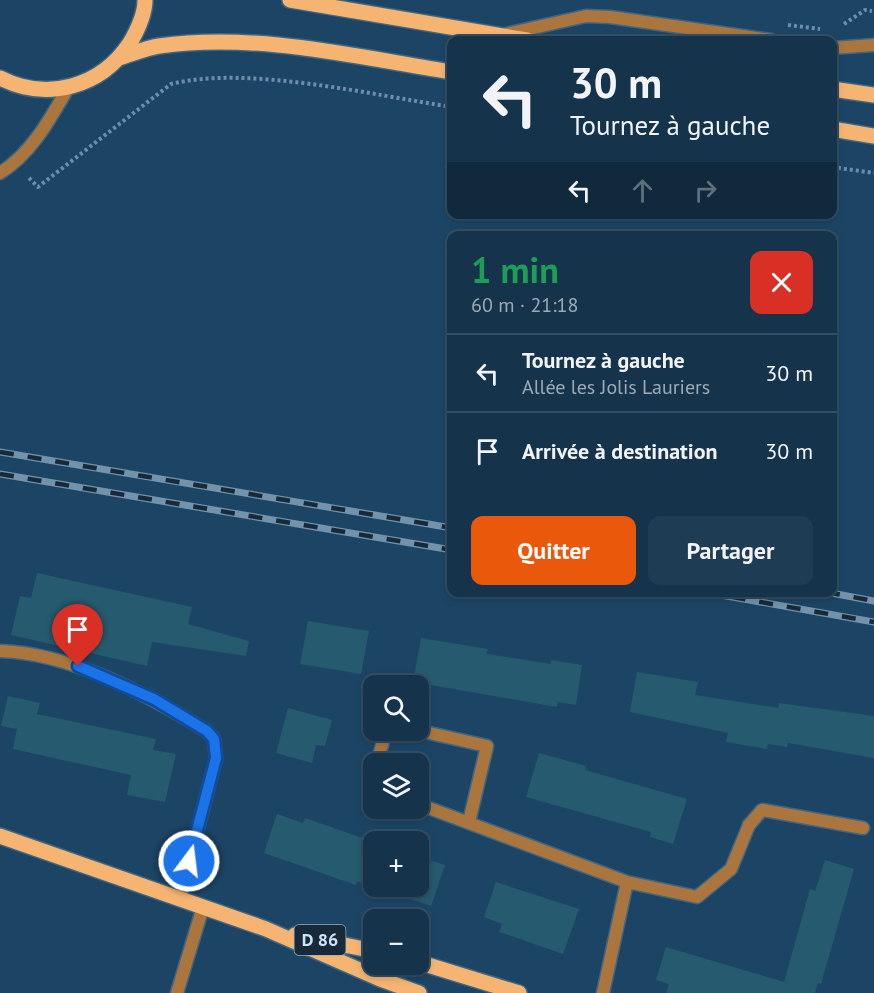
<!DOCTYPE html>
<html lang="fr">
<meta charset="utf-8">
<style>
:root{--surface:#15344c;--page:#1e3c53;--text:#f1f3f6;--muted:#9daab5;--line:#344f64;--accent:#ea580c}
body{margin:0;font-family:"PT Sans",sans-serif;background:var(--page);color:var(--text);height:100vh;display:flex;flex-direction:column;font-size:22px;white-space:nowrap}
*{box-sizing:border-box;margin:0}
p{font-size:20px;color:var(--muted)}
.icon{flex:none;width:33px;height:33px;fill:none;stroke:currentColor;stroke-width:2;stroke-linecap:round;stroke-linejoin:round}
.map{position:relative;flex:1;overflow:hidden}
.drawer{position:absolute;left:447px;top:231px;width:390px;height:366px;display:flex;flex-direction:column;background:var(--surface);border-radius:12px;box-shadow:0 3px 9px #0003,0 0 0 2px var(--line)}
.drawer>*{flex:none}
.guide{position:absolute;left:447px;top:36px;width:390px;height:183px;border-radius:12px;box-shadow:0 3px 9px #0003,0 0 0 2px var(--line);background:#15344c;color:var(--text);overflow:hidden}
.controls{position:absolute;left:363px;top:675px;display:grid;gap:12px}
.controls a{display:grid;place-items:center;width:66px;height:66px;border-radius:12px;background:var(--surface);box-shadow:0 3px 9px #0003,0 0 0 2px var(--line);font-size:30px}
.pin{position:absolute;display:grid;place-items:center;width:51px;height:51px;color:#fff;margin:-62px -26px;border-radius:50% 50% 50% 0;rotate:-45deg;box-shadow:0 0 6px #0007}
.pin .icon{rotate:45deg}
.me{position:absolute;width:66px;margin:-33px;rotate:15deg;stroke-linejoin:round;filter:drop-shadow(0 0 4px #0008)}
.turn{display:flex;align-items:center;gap:21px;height:126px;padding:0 24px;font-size:27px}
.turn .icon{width:78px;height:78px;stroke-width:2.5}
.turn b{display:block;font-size:42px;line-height:51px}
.lanes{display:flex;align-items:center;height:57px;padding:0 24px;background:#0003;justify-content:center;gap:30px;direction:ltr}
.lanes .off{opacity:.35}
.round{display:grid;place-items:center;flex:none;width:63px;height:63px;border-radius:12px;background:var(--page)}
.head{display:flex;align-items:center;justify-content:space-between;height:102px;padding:0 24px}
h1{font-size:36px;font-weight:700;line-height:45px;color:#1e9e55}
.button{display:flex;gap:12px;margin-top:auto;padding:12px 24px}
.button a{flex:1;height:69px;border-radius:12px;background:var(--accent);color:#fff;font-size:24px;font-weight:700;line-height:69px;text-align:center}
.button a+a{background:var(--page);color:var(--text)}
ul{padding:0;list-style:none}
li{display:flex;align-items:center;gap:18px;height:78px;padding:0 24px;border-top:2px solid var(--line)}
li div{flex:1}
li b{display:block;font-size:22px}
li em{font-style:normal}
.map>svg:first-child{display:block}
.building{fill:#265a6e}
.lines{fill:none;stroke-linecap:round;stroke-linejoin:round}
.service-casing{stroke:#3f6582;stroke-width:15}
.minor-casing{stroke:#3f6582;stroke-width:15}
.primary-casing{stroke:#3f6582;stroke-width:18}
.path{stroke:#6d8da8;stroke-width:4;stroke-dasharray:3 3;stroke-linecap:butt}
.service{stroke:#ab763e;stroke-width:12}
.minor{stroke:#ab763e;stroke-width:12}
.primary{stroke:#f5b472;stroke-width:15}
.rail-casing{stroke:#7393ad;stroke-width:7}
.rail{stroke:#182a39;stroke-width:4.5;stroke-dasharray:14;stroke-linecap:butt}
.route-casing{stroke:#114b97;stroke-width:15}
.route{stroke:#1a73e8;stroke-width:10}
.labels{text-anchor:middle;stroke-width:6;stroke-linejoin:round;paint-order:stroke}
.shield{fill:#182a39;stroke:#97acbe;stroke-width:1.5}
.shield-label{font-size:18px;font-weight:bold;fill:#cde3f7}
</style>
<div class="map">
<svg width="874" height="993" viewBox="0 0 874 993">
<rect width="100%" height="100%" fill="#1c4565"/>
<path class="building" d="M 37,573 L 192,607 L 188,624 L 249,641 L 246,656 L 152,642 L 147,666 L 11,635 L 20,596 L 31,598 Z
M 308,621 L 369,631 L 361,674 L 300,664 Z
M 421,638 L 488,649 L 487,654 L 551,664 L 551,660 L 582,665 L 576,705 L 558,702 L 557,707 L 413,682 Z
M 637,672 L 698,682 L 695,695 L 778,708 L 779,703 L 874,716 L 874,758 L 788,743 L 787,747 L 768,744 L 767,749 L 726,742 L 728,733 L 630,712 Z
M 8,696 L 40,703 L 37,714 L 156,739 L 153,750 L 176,754 L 165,802 L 127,795 L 131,775 L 13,749 L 17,729 L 1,726 Z
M 288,708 L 332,720 L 325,746 L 316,745 L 312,763 L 276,753 Z
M 539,753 L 586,766 L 585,770 L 687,799 L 673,844 L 650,837 L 651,832 L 526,797 Z
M 277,814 L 303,823 L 305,818 L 374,842 L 374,886 L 418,886 L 418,860 L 421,861 L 423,858 L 445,865 L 431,906 L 357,881 L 356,885 L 264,853 Z
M 825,860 L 854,869 L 821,984 L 818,983 L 815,993 L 666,993 L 669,984 L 656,980 L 666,947 L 784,982 L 810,889 L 815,891 Z
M 496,882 L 579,909 L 563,954 L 499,932 L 502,924 L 484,917 Z"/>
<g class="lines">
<defs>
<path id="service" d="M 506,34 L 586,16 L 610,17 L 771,40
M 832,48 L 874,45
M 749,825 L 762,810 L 863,828"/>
<path id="minor" d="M 0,173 C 31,154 50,119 68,88
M 0,651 C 71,653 148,695 207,731 L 214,739 L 216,758 L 180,899
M 416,730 L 487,746 L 469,822
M 377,764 L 386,730
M 374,774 L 370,787 L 374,788
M 418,804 L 627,882 L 603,993
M 627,882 L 697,897 L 731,869 L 749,825
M 177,993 L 203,907"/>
<path id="primary" d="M 290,0 L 527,40
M 119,58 C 132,54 146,48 159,46 C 255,32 357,57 452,72
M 0,78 C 47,102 101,87 130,43 C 137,31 145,14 145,0
M 832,89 L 874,95
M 832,129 L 874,136
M 0,836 L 266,929 L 380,979 L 419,993
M 295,935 L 374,951
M 418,962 L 519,993"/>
</defs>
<use href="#service" class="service-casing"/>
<use href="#minor" class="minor-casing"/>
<use href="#primary" class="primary-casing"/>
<path class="path" d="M 844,24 L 865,10 L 872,11
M 788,25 L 820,29
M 832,167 L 874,173
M 29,178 L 38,187 L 171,84 C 248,65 371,95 452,107"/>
<use href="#service" class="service"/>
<use href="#minor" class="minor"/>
<use href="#primary" class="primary"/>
<defs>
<path id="rail" d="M 0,452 L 452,528
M 0,474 L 452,550
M 704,592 L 874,622
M 826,592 L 874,601"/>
</defs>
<use href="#rail" class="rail-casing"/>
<use href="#rail" class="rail"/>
</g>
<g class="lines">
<defs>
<path id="route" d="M 78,666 L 154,699 L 207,731 L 214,739 L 216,758 L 189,861"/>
</defs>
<use href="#route" class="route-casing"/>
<use href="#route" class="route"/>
</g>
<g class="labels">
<rect class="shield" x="294.5" y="925" width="51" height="30" rx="4.5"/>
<g class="shield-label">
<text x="320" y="946">D 86</text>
</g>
</g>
</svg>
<div class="controls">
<a><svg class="icon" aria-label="search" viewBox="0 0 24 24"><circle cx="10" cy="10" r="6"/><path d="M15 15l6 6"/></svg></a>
<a><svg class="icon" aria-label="layers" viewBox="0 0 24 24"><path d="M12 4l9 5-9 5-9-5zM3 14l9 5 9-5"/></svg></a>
<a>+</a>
<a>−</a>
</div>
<div class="pin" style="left:78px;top:666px;background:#d93025"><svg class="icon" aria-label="arrive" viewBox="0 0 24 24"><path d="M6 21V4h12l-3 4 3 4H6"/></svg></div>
<svg class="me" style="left:189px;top:861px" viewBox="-20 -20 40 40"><circle r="17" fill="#1a73e8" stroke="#fff" stroke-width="3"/><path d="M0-11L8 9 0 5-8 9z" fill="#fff"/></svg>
<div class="guide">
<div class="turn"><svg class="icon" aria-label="left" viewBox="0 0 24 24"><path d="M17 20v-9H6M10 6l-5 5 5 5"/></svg><div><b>30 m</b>Tournez à gauche</div></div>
<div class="lanes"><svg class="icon" aria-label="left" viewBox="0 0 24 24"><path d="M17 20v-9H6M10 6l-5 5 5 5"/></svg><svg class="icon off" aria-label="ahead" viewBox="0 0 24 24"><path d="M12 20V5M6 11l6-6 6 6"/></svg><svg class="icon off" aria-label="right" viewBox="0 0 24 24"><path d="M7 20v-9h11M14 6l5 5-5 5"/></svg></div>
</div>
<section class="drawer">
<div class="head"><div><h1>1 min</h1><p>60 m · 21:18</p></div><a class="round" style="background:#d93025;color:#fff"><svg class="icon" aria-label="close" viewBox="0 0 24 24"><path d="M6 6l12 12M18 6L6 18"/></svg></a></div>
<ul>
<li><svg class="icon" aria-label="left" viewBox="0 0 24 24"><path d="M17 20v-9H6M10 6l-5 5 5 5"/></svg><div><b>Tournez à gauche</b><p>Allée les Jolis Lauriers</p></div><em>30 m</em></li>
<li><svg class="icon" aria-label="arrive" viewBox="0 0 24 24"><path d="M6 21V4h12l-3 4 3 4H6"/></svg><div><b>Arrivée à destination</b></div><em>30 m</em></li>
</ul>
<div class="button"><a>Quitter</a><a>Partager</a></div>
</section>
</div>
